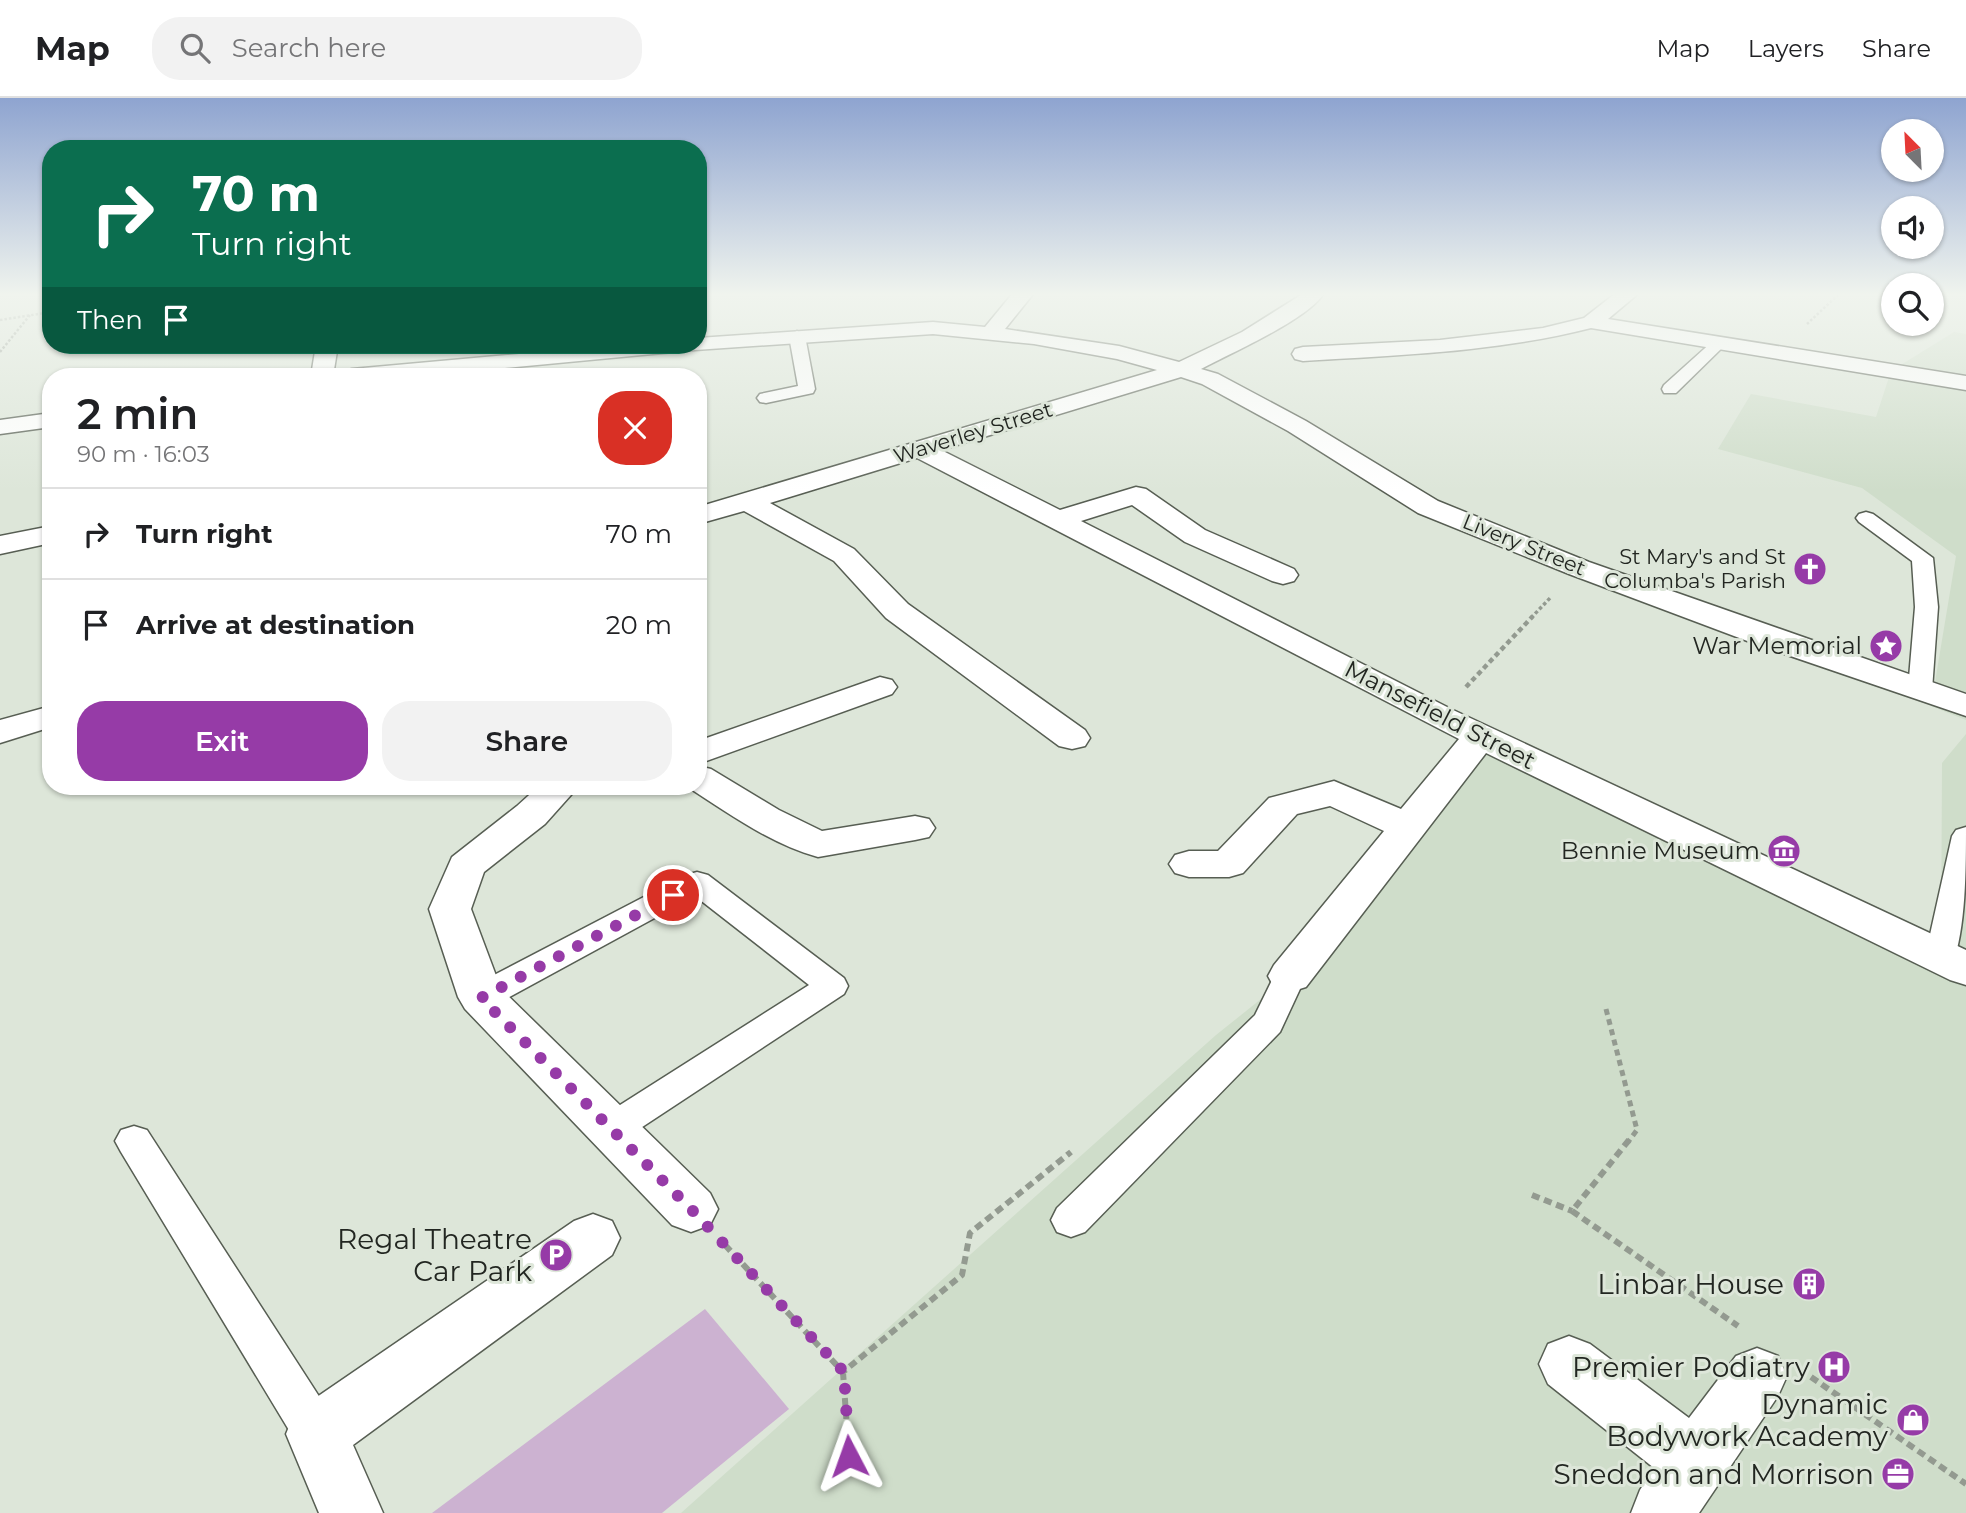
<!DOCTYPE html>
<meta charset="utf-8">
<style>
:root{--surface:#fff;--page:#f2f2f2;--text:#202124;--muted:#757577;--line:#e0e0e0;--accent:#963ba7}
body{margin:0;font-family:Montserrat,sans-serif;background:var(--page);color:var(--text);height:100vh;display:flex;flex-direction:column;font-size:26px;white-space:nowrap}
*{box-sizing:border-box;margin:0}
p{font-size:23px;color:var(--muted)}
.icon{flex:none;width:38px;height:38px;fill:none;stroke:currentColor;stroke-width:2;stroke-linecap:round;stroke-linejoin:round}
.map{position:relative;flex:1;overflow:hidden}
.side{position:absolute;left:42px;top:270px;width:665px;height:427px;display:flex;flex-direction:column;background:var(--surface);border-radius:28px;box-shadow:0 2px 5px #0004}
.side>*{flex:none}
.guide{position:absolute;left:42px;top:42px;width:665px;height:214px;border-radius:28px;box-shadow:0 2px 5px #0004;background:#0b6e4f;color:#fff;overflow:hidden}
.needle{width:46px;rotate:336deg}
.tools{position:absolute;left:1881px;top:21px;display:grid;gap:14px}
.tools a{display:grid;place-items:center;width:63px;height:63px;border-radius:50%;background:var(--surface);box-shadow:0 2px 5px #0004;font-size:35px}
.pin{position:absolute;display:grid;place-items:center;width:60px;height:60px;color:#fff;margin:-30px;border:4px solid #fff;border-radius:50%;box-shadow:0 2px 7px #0007}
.me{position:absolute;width:77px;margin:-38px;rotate:356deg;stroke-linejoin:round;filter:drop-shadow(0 0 5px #0008)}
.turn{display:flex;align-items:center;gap:24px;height:147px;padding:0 35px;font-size:32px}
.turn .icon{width:91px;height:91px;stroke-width:2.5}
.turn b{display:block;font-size:49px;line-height:60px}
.then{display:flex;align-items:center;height:66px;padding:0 35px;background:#0003;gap:14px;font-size:26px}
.round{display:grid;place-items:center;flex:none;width:74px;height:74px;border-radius:28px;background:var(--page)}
.summary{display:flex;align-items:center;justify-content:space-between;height:119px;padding:0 35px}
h1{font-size:42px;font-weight:600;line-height:52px}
.primary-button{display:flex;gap:14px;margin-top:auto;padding:14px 35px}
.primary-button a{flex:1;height:80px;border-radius:28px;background:var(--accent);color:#fff;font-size:28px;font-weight:600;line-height:80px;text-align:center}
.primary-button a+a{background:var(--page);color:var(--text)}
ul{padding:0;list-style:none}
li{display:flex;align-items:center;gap:21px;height:91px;padding:0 35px;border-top:2px solid var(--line)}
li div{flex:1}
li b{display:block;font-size:26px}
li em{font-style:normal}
header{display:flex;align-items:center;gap:42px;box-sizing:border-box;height:98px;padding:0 35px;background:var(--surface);border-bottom:2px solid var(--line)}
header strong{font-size:33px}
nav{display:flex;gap:38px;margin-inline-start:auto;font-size:24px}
.search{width:490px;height:63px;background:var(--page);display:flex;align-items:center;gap:18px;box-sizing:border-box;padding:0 24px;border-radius:28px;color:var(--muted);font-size:26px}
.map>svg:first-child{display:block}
.built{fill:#cfddca}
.green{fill:#ccb2d1}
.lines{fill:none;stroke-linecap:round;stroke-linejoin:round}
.lane-casing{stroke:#575e53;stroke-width:3}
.street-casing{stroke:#575e53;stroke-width:3}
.path-far4{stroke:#939a90;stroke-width:2.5;stroke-dasharray:2.5 2;stroke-linecap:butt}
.path-far3{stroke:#939a90;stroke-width:3.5;stroke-dasharray:3.5 2.5;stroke-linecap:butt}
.path-far2{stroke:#939a90;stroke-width:4.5;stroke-dasharray:5 3.5;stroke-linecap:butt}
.path-far1{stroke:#939a90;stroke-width:5;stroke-dasharray:6 4.5;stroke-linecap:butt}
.path{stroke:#939a90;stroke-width:6;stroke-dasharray:8 5;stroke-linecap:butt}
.lane{fill:#fff;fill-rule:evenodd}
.street{fill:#fff;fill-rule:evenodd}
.route{stroke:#963ba7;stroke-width:12;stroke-dasharray:0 21.6}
.labels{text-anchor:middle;stroke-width:6;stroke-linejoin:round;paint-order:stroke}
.far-street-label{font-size:21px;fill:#222621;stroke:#dde6d9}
.far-poi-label{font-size:21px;fill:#222621;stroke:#dde6d9;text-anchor:end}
.poi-label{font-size:24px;fill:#222621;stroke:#dde6d9;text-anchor:end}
.street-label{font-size:24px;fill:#222621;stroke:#dde6d9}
.near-poi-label{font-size:28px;fill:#222621;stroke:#dde6d9;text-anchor:end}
</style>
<header>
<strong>Map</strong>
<div class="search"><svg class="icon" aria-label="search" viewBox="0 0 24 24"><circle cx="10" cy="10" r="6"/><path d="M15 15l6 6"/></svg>Search here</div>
<nav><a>Map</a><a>Layers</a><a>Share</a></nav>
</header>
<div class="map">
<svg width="1966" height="1415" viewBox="0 0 1966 1415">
<rect width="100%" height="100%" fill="#dde6d9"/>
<path class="built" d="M 1954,234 L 1966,236 L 1966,622 L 1931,608 L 1956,458 L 1862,390 L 1718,351 L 1751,296 L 1876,319 L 1891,273 Z
M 1966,636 L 1966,1415 L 681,1415 L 1216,937 L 1290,878 L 1480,638 L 1941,859 L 1942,665 Z"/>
<path class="green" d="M 705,1211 L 789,1311 L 662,1415 L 432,1415 Z"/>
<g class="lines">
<defs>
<path id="lane" d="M 797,233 L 805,238 L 815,291 L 813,295 L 766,305 L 760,304 L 757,300 L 760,296 L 798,288 L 789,238 Z
M 1719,240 L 1724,242 L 1727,245 L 1724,248 L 1676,295 L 1664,295 L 1662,291 L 1664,287 L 1714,242 Z
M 1866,414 L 1873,416 L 1933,460 L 1938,509 L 1932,592 L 1929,597 L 1920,599 L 1911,597 L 1908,592 L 1915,509 L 1912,463 L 1859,424 L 1856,420 L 1859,416 Z
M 1966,729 C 1966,769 1966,832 1952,867 L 1941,870 L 1930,867 L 1925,859 L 1952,738 L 1956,732 Z
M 697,774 L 708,777 L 844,880 L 848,888 L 844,896 L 624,1041 L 611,1046 L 598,1041 L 593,1031 L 598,1021 L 809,887 L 695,798 L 493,908 L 481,911 L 469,908 L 464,899 L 469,890 L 686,777 Z
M 1290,866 L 1302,870 L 1306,878 L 1280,934 L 1085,1134 L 1071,1139 L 1057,1134 L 1051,1122 L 1057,1110 L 1255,917 L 1278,870 Z
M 134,1028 L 147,1032 L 333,1320 L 339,1336 L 333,1352 L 317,1358 L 301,1352 L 121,1054 L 115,1043 L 121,1032 Z"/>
<path id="street" d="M 1013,195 L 1034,195 L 1005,231 L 1119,248 L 1179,264 L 1242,234 L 1304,195 L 1324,195 C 1309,221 1229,256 1201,271 L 1218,276 L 1306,323 L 1438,403 L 1589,464 L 1966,596 L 1966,618 L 1758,547 L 1569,476 L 1418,415 L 1288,333 L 1202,286 L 1181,279 L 941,352 L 1060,412 L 1136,389 L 1146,391 L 1205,432 L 1294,471 L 1298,477 L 1294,483 L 1283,486 L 1272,483 L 1185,444 L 1132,407 L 1081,423 L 1451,611 L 1966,852 L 1966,887 L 1950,882 L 1486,655 L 1306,889 L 1290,894 L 1274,889 L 1268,878 L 1274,867 L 1384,733 L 1330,708 L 1297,716 L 1243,775 L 1229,779 L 1189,779 L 1175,775 L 1169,766 L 1175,757 L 1189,753 L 1218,753 L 1269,700 L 1334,683 L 1401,711 L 1459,641 L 917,360 L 770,405 L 854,451 L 908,506 L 1085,632 L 1090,640 L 1085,648 L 1072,651 L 1059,648 L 886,520 L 834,463 L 744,413 L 698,426 L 698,409 L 1157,272 L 1117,261 L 1034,246 L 933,236 L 695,252 L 422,278 L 341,278 L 344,273 L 352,271 L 619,247 L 698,247 L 698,240 L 933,224 L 985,229 Z
M 1616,195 L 1639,195 L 1608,221 L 1966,278 L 1966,292 L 1591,230 C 1497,254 1400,257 1303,263 L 1295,261 L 1292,256 L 1295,251 L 1303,249 L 1440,242 L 1543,230 L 1584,220 Z
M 316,247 L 338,247 L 333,278 L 311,278 Z
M 51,315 L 51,329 L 0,336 L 0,322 Z
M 51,428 L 51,445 L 0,456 L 0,438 Z
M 880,579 L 892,582 L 897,589 L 892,596 L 698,666 L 698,643 Z
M 51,608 L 51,629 L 0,645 L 0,622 Z
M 698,668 L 711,671 L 779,712 L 822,733 L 915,718 L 929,721 L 935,730 L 929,739 L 915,742 L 818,759 C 770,746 727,714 686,688 L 698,688 Z
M 539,688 L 579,688 L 545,726 L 484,774 L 471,811 L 501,891 L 710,1095 L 718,1111 L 710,1127 L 691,1134 L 672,1127 L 465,911 L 458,899 L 429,811 L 452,759 L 517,708 Z
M 593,1116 L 612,1123 L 620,1140 L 612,1157 L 353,1347 L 383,1415 L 319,1415 L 286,1336 L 295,1314 L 574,1123 Z
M 1569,1238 L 1590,1246 L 1689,1320 L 1736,1258 L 1757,1250 L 1778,1258 L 1787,1278 L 1778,1298 L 1699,1415 L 1631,1415 L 1640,1392 L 1654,1370 L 1548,1286 L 1539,1266 L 1548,1246 Z"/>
</defs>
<use href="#lane" class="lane-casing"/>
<use href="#street" class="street-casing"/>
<path class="path-far4" d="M 0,222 L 51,214
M 1807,226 L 1840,195
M 0,254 L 30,217"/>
<path class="path-far3" d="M 1531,520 L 1551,499"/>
<path class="path-far2" d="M 1466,589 L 1533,518"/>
<path class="path-far1" d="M 1606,911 L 1637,1032 L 1628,1044"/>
<path class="path" d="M 1629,1042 L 1572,1113 L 1738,1228
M 1532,1097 L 1572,1113
M 725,1147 L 843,1274 L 962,1177 L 970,1135 L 1071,1054
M 843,1274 L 849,1358
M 1811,1279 L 1966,1386"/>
<use href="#lane" class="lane"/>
<use href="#street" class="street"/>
</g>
<linearGradient id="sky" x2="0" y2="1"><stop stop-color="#8ea4d0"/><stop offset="0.5" stop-color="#f0f4ee"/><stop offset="1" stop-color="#f0f4ee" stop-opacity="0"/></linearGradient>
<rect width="1966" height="393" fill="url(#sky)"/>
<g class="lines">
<path class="route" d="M 673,797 L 481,900 L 691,1111 L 844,1274 L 849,1358"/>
</g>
<defs>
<symbol id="church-disc" viewBox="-11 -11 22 22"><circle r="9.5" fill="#963ba7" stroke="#dde6d9"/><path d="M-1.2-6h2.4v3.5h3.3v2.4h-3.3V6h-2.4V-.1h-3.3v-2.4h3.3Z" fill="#fff"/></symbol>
<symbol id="sight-disc" viewBox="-11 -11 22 22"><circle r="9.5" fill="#963ba7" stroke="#dde6d9"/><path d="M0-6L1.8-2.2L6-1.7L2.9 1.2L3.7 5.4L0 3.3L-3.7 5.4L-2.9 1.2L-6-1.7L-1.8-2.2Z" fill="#fff"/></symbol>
<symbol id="museum-disc" viewBox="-11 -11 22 22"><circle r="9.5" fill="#963ba7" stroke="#dde6d9"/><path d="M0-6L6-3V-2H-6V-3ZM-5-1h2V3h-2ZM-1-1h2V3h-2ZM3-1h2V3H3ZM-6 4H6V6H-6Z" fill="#fff"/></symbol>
<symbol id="parking-disc" viewBox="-11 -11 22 22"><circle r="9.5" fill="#963ba7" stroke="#dde6d9"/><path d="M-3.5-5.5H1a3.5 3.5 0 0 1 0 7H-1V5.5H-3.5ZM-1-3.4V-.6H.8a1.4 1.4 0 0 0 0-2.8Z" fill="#fff"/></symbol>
<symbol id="building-disc" viewBox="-11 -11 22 22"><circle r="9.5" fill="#963ba7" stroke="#dde6d9"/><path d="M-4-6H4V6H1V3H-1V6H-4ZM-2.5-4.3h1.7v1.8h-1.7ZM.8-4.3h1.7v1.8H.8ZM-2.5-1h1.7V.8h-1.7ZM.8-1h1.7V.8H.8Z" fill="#fff"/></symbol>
<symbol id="hospital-disc" viewBox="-11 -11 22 22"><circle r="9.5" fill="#963ba7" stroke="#dde6d9"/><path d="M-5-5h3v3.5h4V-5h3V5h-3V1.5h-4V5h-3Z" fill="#fff"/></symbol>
<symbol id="shop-disc" viewBox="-11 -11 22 22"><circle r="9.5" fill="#963ba7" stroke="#dde6d9"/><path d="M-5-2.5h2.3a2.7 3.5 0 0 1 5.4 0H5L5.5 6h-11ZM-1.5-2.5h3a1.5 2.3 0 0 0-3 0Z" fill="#fff"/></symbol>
<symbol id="office-disc" viewBox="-11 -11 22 22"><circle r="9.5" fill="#963ba7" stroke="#dde6d9"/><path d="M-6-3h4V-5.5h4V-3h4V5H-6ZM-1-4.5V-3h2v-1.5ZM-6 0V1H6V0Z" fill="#fff"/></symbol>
</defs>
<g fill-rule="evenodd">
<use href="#church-disc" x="1791" y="452" width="38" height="38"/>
<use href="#sight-disc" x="1867" y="529" width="38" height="38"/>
<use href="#museum-disc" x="1765" y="734" width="38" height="38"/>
<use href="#parking-disc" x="537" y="1138" width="38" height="38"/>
<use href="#building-disc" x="1790" y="1167" width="38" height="38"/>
<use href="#hospital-disc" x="1815" y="1250" width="38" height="38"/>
<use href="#shop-disc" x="1894" y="1303" width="38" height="38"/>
<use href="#office-disc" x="1879" y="1357" width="38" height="38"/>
</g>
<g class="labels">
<g class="far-street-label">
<text transform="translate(973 335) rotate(-17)" y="7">Waverley Street</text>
<text transform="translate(1524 447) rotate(22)" y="7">Livery Street</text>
</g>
<g class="far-poi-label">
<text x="1786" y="466">St Mary's and St<tspan x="1786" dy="24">Columba's Parish</tspan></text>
</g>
<g class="poi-label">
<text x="1862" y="556">War Memorial</text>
<text x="1760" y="761">Bennie Museum</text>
</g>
<g class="street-label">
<text transform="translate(1440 617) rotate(27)" y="8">Mansefield Street</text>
</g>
<g class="near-poi-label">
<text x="532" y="1151">Regal Theatre<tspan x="532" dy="32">Car Park</tspan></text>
<text x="1784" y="1196">Linbar House</text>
<text x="1810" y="1279">Premier Podiatry</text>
<text x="1888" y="1316">Dynamic<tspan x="1888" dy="32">Bodywork Academy</tspan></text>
<text x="1874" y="1386">Sneddon and Morrison</text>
</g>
</g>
</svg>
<div class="tools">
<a><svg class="needle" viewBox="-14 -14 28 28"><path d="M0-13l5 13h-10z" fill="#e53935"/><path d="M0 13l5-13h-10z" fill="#757577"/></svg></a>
<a><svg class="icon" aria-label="sound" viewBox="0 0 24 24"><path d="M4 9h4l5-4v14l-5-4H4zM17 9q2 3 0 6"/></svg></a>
<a><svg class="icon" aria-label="search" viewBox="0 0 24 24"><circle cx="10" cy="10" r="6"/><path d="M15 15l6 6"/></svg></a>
</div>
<div class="pin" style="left:673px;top:797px;background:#d93025"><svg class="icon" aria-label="arrive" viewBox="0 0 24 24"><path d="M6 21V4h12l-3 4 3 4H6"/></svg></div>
<svg class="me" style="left:849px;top:1358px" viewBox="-20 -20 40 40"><path d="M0-17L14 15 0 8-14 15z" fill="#963ba7" stroke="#fff" stroke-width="4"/></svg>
<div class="guide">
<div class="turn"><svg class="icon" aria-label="right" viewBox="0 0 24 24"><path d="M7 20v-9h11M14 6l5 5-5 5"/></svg><div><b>70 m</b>Turn right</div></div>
<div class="then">Then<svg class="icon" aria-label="arrive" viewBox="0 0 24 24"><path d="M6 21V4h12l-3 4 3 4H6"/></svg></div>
</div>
<section class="side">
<div class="summary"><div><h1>2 min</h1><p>90 m · 16:03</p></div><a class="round" style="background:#d93025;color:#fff"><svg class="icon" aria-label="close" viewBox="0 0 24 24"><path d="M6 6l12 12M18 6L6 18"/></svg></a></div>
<ul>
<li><svg class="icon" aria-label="right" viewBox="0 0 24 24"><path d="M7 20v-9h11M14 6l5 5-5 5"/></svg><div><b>Turn right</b></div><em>70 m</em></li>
<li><svg class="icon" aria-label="arrive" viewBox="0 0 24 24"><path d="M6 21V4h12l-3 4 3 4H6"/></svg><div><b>Arrive at destination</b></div><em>20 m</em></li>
</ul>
<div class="primary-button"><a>Exit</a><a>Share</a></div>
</section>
</div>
